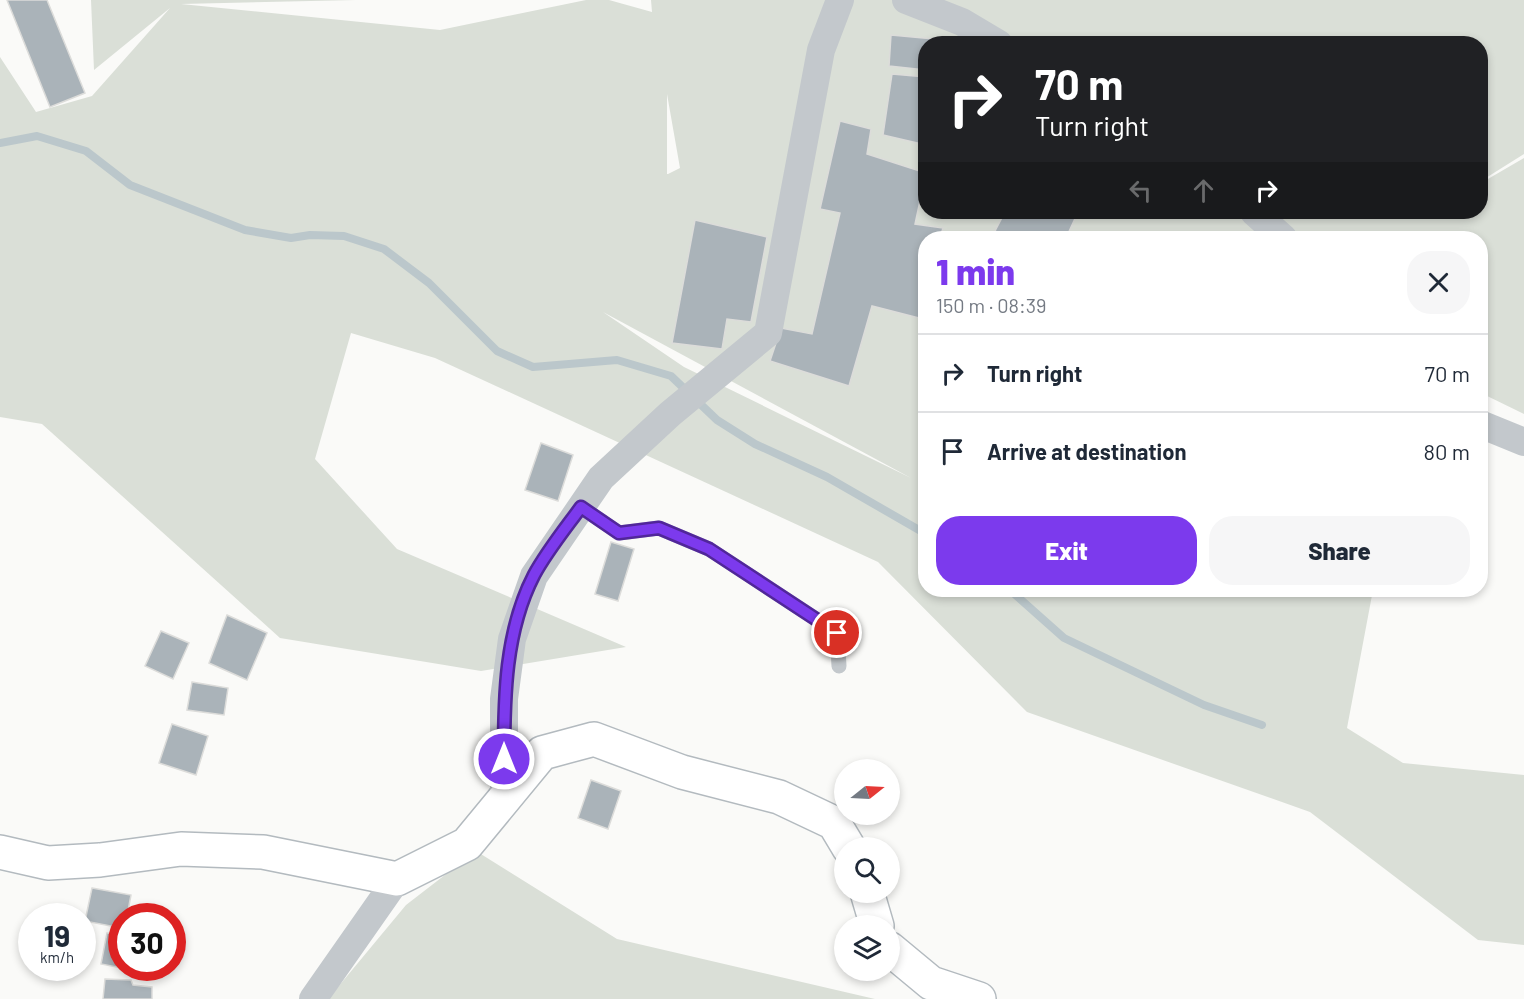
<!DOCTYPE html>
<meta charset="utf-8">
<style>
:root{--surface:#fff;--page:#f6f6f7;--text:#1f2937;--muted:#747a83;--line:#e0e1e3;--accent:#7c3aed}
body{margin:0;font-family:Barlow,sans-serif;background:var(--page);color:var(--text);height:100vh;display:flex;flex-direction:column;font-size:22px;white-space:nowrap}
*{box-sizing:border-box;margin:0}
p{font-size:20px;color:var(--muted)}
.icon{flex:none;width:33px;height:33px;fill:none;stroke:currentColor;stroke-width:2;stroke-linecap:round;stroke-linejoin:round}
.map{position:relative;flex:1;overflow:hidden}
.side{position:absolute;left:918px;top:231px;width:570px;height:366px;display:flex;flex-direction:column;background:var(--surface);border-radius:24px;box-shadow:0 3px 9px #0003}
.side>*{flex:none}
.hud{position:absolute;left:918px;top:36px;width:570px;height:183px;border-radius:24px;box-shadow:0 3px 9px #0003;background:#202124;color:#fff;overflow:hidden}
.needle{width:39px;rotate:72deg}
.tools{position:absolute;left:834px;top:759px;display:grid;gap:12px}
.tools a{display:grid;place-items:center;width:66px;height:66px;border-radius:50%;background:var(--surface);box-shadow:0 3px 9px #0003;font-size:30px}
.speed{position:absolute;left:18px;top:903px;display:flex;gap:12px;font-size:30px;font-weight:700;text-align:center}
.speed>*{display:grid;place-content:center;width:78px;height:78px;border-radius:50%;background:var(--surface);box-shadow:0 3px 9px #0003;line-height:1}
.speed small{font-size:15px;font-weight:400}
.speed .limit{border:9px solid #d22;background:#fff;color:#111}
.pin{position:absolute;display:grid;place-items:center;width:51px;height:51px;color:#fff;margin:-26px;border:3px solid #fff;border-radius:50%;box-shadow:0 2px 6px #0007}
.me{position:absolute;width:66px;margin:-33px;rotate:0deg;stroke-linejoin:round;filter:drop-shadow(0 0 4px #0008)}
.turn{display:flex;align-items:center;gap:21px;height:126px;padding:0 18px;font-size:27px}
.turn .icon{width:78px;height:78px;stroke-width:2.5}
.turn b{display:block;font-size:42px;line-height:51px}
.lanes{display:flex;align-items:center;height:57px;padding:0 18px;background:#0003;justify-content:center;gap:30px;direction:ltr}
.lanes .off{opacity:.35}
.round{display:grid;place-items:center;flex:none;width:63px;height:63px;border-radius:24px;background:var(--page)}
.headline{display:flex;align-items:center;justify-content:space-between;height:102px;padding:0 18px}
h1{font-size:36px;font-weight:800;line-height:45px;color:var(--accent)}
.button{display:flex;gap:12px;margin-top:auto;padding:12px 18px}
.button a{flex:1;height:69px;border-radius:24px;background:var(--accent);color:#fff;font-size:24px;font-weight:800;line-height:69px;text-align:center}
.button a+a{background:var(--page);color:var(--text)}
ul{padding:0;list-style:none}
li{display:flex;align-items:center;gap:18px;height:78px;padding:0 18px;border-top:2px solid var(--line)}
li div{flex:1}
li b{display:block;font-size:22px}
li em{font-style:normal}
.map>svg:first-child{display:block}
.green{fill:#dadfd7;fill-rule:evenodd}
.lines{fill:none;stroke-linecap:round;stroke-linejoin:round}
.stream{stroke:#bbc7cb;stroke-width:8}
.building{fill:#aab3b9;stroke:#dcdcda;stroke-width:1.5}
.secondary-casing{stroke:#b3babf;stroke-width:36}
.lane{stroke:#c3c8cc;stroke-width:15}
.street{stroke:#c3c8cc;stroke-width:28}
.secondary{stroke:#fff;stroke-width:33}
.route-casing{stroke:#51269a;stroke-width:15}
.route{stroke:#7c3aed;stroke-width:10}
</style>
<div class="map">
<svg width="1524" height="999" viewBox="0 0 1524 999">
<rect width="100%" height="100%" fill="#fafaf8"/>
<path class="green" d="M 91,0 L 356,0 L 181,4 L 440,30 L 586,0 L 609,0 L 652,12 L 651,0 L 1524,0 L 1524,154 L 1481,181 L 1480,44 L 926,44 L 926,212 L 1235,212 L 1274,238 L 926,238 L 926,590 L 1373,590 L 1347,728 L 1403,763 L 1524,775 L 1524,945 L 1478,940 L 1310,812 L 1027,712 L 878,562 L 435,358 L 351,333 L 315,459 L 397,549 L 626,647 L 481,671 L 280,638 L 42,424 L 0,417 L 0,57 L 36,112 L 92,96 L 170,8 L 94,70 ZM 667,94 L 680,168 L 668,174 L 667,174 ZM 603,312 L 911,478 L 684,367 Z
M 1524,158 L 1524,414 L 1481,393 L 1480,238 L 1277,238 L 1243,212 L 1480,212 L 1481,183 Z
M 476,851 L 617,939 L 875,999 L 328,999 L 406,905 Z"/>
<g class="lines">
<path class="stream" d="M 0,143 L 37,136 L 86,151 L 130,185 L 245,230 L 291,238 L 310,235 L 344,236 L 384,249 L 429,283 L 497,351 L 533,367 L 617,360 L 671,376 L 717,420 L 755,444 L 827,477 L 926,534
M 1010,590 L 1064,638 L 1204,705 L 1262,725"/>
</g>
<path class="building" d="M 7,0 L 47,0 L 85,93 L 50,107 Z
M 891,35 L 945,40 L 944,44 L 926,44 L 926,70 L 889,66 Z
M 892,74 L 926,77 L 926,145 L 883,135 Z
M 840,121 L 871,129 L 867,154 L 926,173 L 915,224 L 943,228 L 940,238 L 926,238 L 926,293 L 919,318 L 872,306 L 849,386 L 770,361 L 781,328 L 812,334 L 840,213 L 820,209 Z
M 1005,212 L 1078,212 L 1066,238 L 1007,238 L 995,231 Z
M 695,220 L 767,237 L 751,322 L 727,319 L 722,349 L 672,343 Z
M 541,443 L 573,455 L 558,501 L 525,490 Z
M 611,542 L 634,549 L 618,601 L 595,594 Z
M 227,615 L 267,633 L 247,680 L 209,663 Z
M 161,631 L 189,643 L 173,679 L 145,666 Z
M 192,682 L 228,688 L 224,715 L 187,710 Z
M 172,724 L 208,736 L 196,775 L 159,763 Z
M 591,780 L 621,791 L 608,829 L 578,818 Z
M 92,888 L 131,895 L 127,916 L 122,916 L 122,968 L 138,968 L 137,971 L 101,964 L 107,933 L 114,934 L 116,927 L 85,921 Z
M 105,979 L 131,980 L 133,985 L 152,987 L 152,999 L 103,999 Z"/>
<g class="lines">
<defs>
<path id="secondary" d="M 0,852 L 48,863 L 100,860 L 181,849 L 263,852 L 397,879 L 467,844 L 542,753 L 594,739 L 682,772 L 779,797 L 834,823 L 849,848
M 867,892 L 877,926
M 890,949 L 931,983 L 979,999"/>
</defs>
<use href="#secondary" class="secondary-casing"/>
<path class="lane" d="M 581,507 L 619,533 L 659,528 L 709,549 L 837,633 L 839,666"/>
<path class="street" d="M 906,0 L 962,22 L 999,44
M 1254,212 L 1283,238
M 1480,424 L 1524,442
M 504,798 L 504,699 L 512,639 L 534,576 L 601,478 L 670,414 L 768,333 L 821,50 L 840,0
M 313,999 L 397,879"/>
<use href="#secondary" class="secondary"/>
</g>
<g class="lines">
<defs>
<path id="route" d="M 504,759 C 504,697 505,631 534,575 C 547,551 565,529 581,507 L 619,533 L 659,528 L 709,549 L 837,633"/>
</defs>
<use href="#route" class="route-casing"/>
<use href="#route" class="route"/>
</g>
</svg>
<div class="tools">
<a><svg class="needle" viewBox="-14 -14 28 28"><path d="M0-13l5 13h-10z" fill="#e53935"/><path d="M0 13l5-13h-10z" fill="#747a83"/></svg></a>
<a><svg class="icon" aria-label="search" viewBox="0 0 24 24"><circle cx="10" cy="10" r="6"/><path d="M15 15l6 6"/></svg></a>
<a><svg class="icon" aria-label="layers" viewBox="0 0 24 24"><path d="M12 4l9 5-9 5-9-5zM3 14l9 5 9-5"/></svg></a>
</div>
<div class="speed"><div>19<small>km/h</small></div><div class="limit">30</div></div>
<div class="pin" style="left:837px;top:633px;background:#d93025"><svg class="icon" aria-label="arrive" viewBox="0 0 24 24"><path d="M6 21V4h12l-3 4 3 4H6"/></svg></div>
<svg class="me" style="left:504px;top:759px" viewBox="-20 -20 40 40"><circle r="17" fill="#7c3aed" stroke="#fff" stroke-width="3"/><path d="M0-11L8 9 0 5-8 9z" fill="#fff"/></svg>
<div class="hud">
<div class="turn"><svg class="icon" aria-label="right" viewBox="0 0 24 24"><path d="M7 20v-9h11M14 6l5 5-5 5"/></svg><div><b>70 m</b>Turn right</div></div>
<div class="lanes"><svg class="icon off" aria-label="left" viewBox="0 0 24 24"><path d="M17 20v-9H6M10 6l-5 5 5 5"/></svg><svg class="icon off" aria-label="ahead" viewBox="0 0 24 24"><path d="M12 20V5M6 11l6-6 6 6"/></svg><svg class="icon" aria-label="right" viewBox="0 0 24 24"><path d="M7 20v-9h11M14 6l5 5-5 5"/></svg></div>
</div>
<section class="side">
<div class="headline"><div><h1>1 min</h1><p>150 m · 08:39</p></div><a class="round"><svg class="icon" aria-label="close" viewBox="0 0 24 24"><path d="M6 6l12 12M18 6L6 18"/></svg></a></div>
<ul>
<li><svg class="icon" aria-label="right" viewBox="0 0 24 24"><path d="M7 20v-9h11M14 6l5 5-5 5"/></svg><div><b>Turn right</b></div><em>70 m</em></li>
<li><svg class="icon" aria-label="arrive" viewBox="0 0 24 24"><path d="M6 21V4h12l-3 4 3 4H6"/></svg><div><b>Arrive at destination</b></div><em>80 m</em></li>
</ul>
<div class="button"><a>Exit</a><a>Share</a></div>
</section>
</div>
